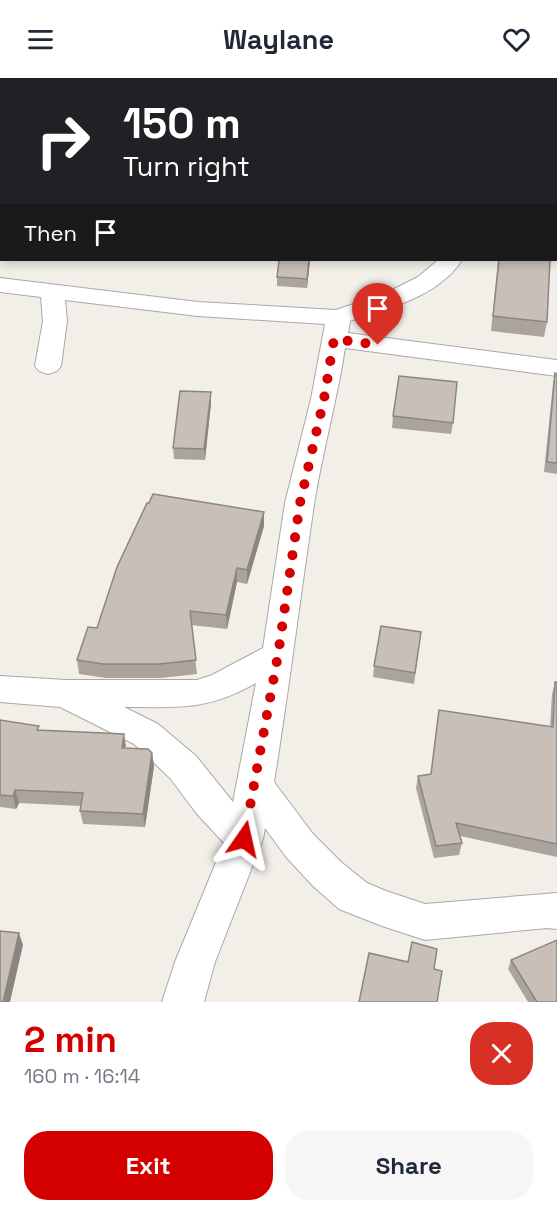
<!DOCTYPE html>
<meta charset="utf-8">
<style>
:root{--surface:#fff;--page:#f6f6f7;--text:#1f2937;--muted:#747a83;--accent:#d40000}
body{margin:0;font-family:"Space Grotesk",sans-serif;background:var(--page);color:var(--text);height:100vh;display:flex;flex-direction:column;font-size:22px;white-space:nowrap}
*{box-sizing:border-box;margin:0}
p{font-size:20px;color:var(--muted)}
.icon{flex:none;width:33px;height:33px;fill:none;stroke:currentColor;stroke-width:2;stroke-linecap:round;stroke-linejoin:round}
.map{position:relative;height:924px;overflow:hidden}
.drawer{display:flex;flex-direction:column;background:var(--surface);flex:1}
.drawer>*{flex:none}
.banner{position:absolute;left:0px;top:0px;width:558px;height:183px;box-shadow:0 3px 9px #0003;background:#202124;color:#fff;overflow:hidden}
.pin{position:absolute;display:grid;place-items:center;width:51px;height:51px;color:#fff;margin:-62px -26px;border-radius:50% 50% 50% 0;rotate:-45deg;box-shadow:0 0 6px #0007}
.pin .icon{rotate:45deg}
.me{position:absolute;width:66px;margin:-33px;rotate:11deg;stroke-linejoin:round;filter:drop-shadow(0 0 4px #0008)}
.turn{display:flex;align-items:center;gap:21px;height:126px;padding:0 24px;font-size:27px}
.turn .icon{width:78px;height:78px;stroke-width:2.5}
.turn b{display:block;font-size:42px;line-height:51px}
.then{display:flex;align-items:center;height:57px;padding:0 24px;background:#0003;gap:12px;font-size:22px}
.round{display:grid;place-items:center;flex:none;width:63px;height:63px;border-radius:24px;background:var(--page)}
.head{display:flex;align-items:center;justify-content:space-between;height:102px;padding:0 24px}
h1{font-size:36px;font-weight:600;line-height:45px;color:var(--accent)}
.cta{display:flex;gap:12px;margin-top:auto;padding:12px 24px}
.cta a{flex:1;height:69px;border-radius:24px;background:var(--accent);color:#fff;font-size:24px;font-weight:600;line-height:69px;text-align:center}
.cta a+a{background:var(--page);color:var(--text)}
header{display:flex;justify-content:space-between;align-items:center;height:78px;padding:0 24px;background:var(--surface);font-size:27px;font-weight:600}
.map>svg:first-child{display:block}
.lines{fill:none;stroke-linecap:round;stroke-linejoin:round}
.minor-casing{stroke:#a9a9a9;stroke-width:2}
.minor{fill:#fff;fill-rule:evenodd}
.wall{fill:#aba49e}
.shaded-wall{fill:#8b8681}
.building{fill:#c7bfb8;stroke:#8b8681;stroke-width:1.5}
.route{stroke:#d40000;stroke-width:10;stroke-dasharray:0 18}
</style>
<header><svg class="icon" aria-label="menu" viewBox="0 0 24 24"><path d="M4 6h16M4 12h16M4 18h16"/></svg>Waylane<svg class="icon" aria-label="heart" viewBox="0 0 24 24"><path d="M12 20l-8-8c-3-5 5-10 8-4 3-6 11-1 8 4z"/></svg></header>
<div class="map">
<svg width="557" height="924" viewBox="0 0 557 924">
<rect width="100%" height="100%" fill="#f2efe9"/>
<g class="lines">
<defs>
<path id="minor" d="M 527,0 L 557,0 L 557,6 L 556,2 L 526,2 Z
M 556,99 L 557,99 L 557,111 L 556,111 Z
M 438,182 L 462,182 C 438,219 389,230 350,243 L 348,255 L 557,282 L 557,298 L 345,270 C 337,323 322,375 314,427 C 300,519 289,612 274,704 L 313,756 L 341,784 L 367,805 L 386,813 L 425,826 L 557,815 L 557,851 L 547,850 L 425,862 L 382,848 L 339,831 L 313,808 L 287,780 L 265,750 L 263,761 L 215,884 L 204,924 L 162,924 L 175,884 L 224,765 L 197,736 L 170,700 L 134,666 L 60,629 L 0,624 L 0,598 L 66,602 L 197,602 L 212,597 L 263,570 L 285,425 L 311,321 L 325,246 L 198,238 L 65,222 L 67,243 L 61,288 L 57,293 L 48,296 L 39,293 L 35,288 L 43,243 L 41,219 L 0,214 L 0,200 L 198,224 L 336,232 L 386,215 L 418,199 ZM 256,605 L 233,724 L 196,678 L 158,646 L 124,629 C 178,629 207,633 256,605 Z"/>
</defs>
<use href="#minor" class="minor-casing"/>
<use href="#minor" class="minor"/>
</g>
<path class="wall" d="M 189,0 L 293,0 L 294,2 L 190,2 Z
M 2,40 L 2,153 L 0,153 L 0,41 Z
M 279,182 L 310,182 L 307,210 L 277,208 L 277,199 Z
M 498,182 L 550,182 L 547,244 L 544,259 L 491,253 Z
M 555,295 L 557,296 L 557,396 L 544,394 L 553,306 Z
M 211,325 L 205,382 L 174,381 L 173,370 Z
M 393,338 L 453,345 L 451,356 L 392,350 Z
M 264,434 L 264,448 L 247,506 L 237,504 L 227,551 L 191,547 L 197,596 L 161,600 L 106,600 L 79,596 L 77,582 Z
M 421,554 L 414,606 L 373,599 L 374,588 Z
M 555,604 L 557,604 L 557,779 L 460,758 L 462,765 L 459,777 L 434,780 L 416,710 L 418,698 L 431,696 L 439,632 L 550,649 L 552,616 Z
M 0,642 L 40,653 L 152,675 L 154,688 L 145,749 L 83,746 L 80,733 L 81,728 L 19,725 L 16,731 L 0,729 Z
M 511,882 L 557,924 L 528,924 L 508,891 Z"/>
<path class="shaded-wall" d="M 309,182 L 310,182 L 307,210 L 307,201 Z
M 211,314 L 211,325 L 205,382 L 204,371 Z
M 264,434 L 264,448 L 247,506 L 247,492 Z
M 237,490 L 237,504 L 227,551 L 226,537 Z
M 124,656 L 126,669 L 122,670 Z
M 152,675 L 154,688 L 145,749 L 143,736 Z
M 15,712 L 19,725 L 16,731 L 13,718 Z
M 19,855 L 23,867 L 10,924 L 3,924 Z"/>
<path class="building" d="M 1,0 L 107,0 L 106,2 L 2,2 L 2,29 L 0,29 L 0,3 Z
M 122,0 L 153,0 L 154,2 L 121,2 Z
M 219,0 L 293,0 L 294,2 L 219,2 Z
M 2,40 L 2,144 L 0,144 L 0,41 Z
M 279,182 L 309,182 L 307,201 L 277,199 Z
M 499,182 L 550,182 L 547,244 L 493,238 Z
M 555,295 L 557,296 L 557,385 L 547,384 Z
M 399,298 L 457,304 L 453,345 L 393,338 Z
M 180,313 L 211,314 L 204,371 L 173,370 Z
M 153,416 L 264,434 L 247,492 L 237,490 L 226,537 L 190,533 L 196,582 L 159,586 L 103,586 L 77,582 L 88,549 L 97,550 L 117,489 L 147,425 L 149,425 Z
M 381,548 L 421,554 L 415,595 L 374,588 Z
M 555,604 L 557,604 L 557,766 L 456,745 L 462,765 L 436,768 L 418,698 L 431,696 L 439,632 L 553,649 Z
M 0,642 L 39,648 L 37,652 L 124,656 L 122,670 L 148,671 L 152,675 L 143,736 L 80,733 L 83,715 L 15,712 L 13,718 L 0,717 Z
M 0,853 L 19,855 L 3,924 L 0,924 Z
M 557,862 L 557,924 L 537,924 L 511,882 Z
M 412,864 L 437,871 L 434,891 L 442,893 L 437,924 L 359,924 L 369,875 L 408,884 Z"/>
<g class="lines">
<path class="route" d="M 244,761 L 278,577 L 300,425 L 324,321 L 334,261 L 378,267"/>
</g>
</svg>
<div class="pin" style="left:378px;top:267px;background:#d93025"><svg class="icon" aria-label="arrive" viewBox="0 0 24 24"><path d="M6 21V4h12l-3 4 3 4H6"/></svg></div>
<svg class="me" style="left:244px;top:761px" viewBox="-20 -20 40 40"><path d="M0-17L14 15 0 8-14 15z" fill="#d40000" stroke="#fff" stroke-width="4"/></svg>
<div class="banner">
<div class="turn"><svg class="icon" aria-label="right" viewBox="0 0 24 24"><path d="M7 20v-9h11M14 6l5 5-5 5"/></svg><div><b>150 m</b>Turn right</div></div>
<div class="then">Then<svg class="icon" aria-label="arrive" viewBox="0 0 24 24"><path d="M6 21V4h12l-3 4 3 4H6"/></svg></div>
</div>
</div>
<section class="drawer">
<div class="head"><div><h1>2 min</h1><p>160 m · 16:14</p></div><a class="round" style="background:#d93025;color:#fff"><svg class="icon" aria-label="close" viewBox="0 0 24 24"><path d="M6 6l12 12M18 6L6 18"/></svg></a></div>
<div class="cta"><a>Exit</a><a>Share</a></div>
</section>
